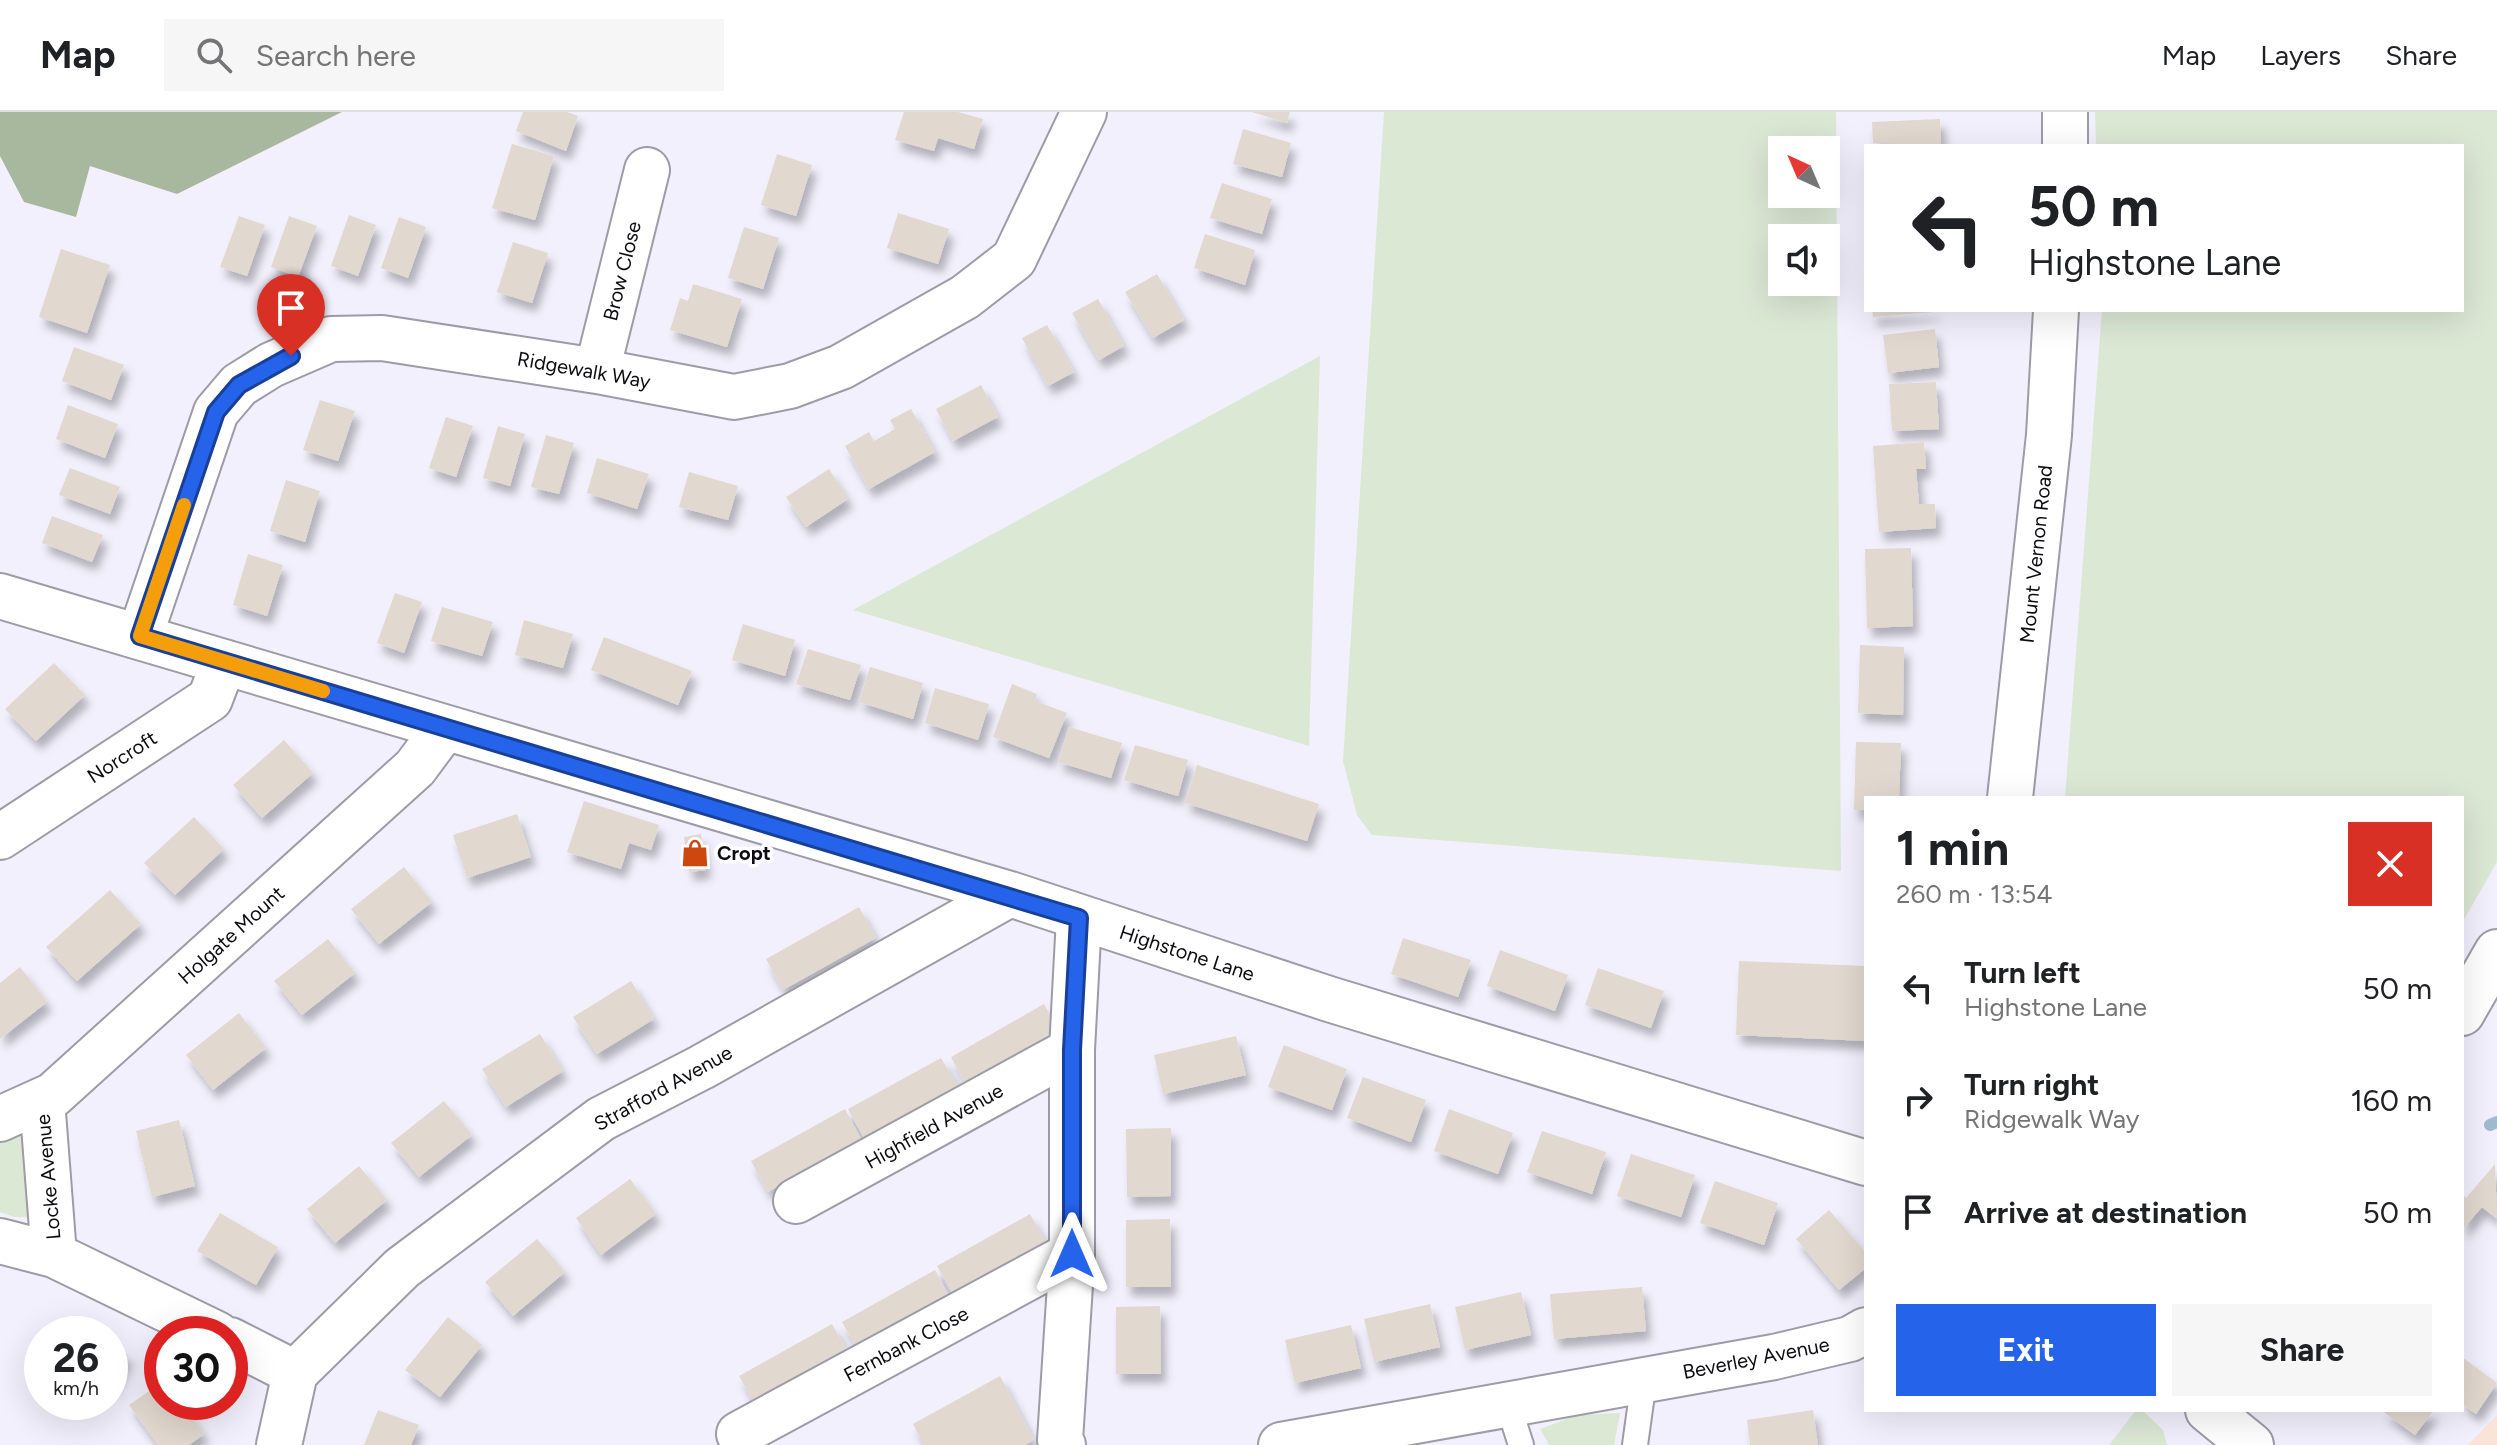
<!DOCTYPE html>
<meta charset="utf-8">
<style>
:root{--surface:#fff;--page:#f6f6f6;--text:#202124;--muted:#757577;--line:#e0e0e0;--accent:#2563eb}
body{margin:0;font-family:Figtree,sans-serif;background:var(--page);color:var(--text);height:100vh;display:flex;flex-direction:column;font-size:30px;white-space:nowrap}
*{box-sizing:border-box;margin:0}
p{font-size:26px;color:var(--muted)}
.icon{flex:none;width:44px;height:44px;fill:none;stroke:currentColor;stroke-width:2;stroke-linecap:round;stroke-linejoin:round}
.map{position:relative;flex:1;overflow:hidden}
.drawer{position:absolute;left:1864px;top:684px;width:600px;height:616px;display:flex;flex-direction:column;background:var(--surface);border-radius:0px;box-shadow:0 8px 32px #0002}
.drawer>*{flex:none}
.hud{position:absolute;left:1864px;top:32px;width:600px;height:168px;border-radius:0px;box-shadow:0 8px 32px #0002;background:#fff;color:var(--text);overflow:hidden}
.needle{width:52px;rotate:316deg}
.tools{position:absolute;left:1768px;top:24px;display:grid;gap:16px}
.tools a{display:grid;place-items:center;width:72px;height:72px;border-radius:0px;background:var(--surface);box-shadow:0 8px 32px #0002;font-size:40px}
.speed{position:absolute;left:24px;top:1204px;display:flex;gap:16px;font-size:40px;font-weight:700;text-align:center}
.speed>*{display:grid;place-content:center;width:104px;height:104px;border-radius:50%;background:var(--surface);box-shadow:0 8px 32px #0002;line-height:1}
.speed small{font-size:20px;font-weight:400}
.speed .limit{border:12px solid #d22;background:#fff;color:#111}
.pin{position:absolute;display:grid;place-items:center;width:68px;height:68px;color:#fff;margin:-82px -34px;border-radius:50% 50% 50% 0;rotate:-45deg;box-shadow:0 0 8px #0007}
.pin .icon{rotate:45deg}
.me{position:absolute;width:88px;margin:-44px;rotate:0deg;stroke-linejoin:round;filter:drop-shadow(0 0 6px #0008)}
.turn{display:flex;align-items:center;gap:28px;height:168px;padding:0 32px;font-size:36px}
.turn .icon{width:104px;height:104px;stroke-width:2.5}
.turn b{display:block;font-size:56px;line-height:68px}
.round{display:grid;place-items:center;flex:none;width:84px;height:84px;border-radius:0px;background:var(--page)}
.headline{display:flex;align-items:center;justify-content:space-between;height:136px;padding:0 32px}
h1{font-size:48px;font-weight:700;line-height:60px}
.action{display:flex;gap:16px;margin-top:auto;padding:16px 32px}
.action a{flex:1;height:92px;border-radius:0px;background:var(--accent);color:#fff;font-size:32px;font-weight:700;line-height:92px;text-align:center}
.action a+a{background:var(--page);color:var(--text)}
ul{padding:0;list-style:none}
li{display:flex;align-items:center;gap:24px;height:112px;padding:0 32px}
li div{flex:1}
li b{display:block;font-size:30px}
li em{font-style:normal}
header{display:flex;align-items:center;gap:48px;box-sizing:border-box;height:112px;padding:0 40px;background:var(--surface);border-bottom:2px solid var(--line)}
header strong{font-size:38px}
nav{display:flex;gap:44px;margin-inline-start:auto;font-size:28px}
.search{width:560px;height:72px;background:var(--page);display:flex;align-items:center;gap:20px;box-sizing:border-box;padding:0 28px;border-radius:0px;color:var(--muted);font-size:30px}
.map>svg:first-child{display:block}
.education{fill:#fae3d7}
.green{fill:#dbe8d4;fill-rule:evenodd}
.forest{fill:#a7b89e}
.lines{fill:none;stroke-linecap:round;stroke-linejoin:round}
.stream{stroke:#a0bace;stroke-width:12}
.building{fill:#e1d8cf;filter:url(#shadow)}
.lane-casing{stroke:#9d9ba6;stroke-width:28}
.street-casing{stroke:#9d9ba6;stroke-width:48}
.secondary-casing{stroke:#9d9ba6;stroke-width:48}
.lane{stroke:#fff;stroke-width:24}
.street{stroke:#fff;stroke-width:44}
.secondary{stroke:#fff;stroke-width:44}
.route-casing{stroke:#184099;stroke-width:20}
.route{stroke:#2563eb;stroke-width:14}
.slow{stroke:#f59e0b;stroke-width:14}
.labels{text-anchor:middle;stroke-width:7;stroke-linejoin:round;paint-order:stroke}
.street-label{font-size:20px;fill:#0c0b0f;stroke:#fff}
.poi-label{font-size:20px;font-weight:bold;fill:#0c0b0f;stroke:#fff;text-anchor:start}
</style>
<header>
<strong>Map</strong>
<div class="search"><svg class="icon" aria-label="search" viewBox="0 0 24 24"><circle cx="10" cy="10" r="6"/><path d="M15 15l6 6"/></svg>Search here</div>
<nav><a>Map</a><a>Layers</a><a>Share</a></nav>
</header>
<div class="map">
<svg width="2497" height="1333" viewBox="0 0 2497 1333">
<defs>
<filter id="shadow"><feDropShadow dx="5" dy="9" stdDeviation="4" flood-color="#0004"/></filter>
</defs>
<rect width="100%" height="100%" fill="#f2f0fc"/>
<path class="education" d="M 2497,1303 L 2497,1333 L 2468,1333 Z"/>
<path class="green" d="M 1384,0 L 1836,0 L 1841,759 L 1372,723 L 1357,703 L 1343,649 ZM 1782,38 L 1826,38 L 1826,82 L 1782,82 ZM 1782,126 L 1826,126 L 1826,170 L 1782,170 Z
M 2095,0 L 2497,0 L 2497,750 L 2462,811 L 2462,686 L 2065,686 L 2102,198 L 2462,198 L 2462,34 L 2096,34 Z
M 1320,244 L 1309,634 L 853,498 Z
M 22,1010 L 29,1105 L 14,1105 L 0,1100 L 0,1016 Z
M 2136,1298 L 2142,1298 L 2163,1318 L 2167,1333 L 2109,1333 Z
M 1620,1301 L 1614,1333 L 1549,1333 L 1540,1317 L 1577,1303 Z"/>
<path class="forest" d="M 0,0 L 342,0 L 177,82 L 90,54 L 76,105 L 24,90 L 0,44 Z"/>
<g class="lines">
<path class="stream" d="M 2490,1013 L 2497,1010"/>
</g>
<path class="building" d="M 523,0 L 567,0 L 578,4 L 566,39 L 516,19 Z
M 904,0 L 958,0 L 983,7 L 974,37 L 938,26 L 934,39 L 895,28 Z
M 1252,0 L 1290,0 L 1287,11 Z
M 1940,7 L 1941,34 L 1873,31 L 1872,10 Z
M 1243,17 L 1291,31 L 1282,65 L 1233,52 Z
M 512,32 L 554,44 L 535,108 L 492,96 Z
M 777,42 L 812,53 L 796,104 L 761,93 Z
M 1222,71 L 1272,87 L 1262,122 L 1210,106 Z
M 898,101 L 949,117 L 938,152 L 887,136 Z
M 349,103 L 376,113 L 358,164 L 331,154 Z
M 239,104 L 265,113 L 247,164 L 220,155 Z
M 289,104 L 317,114 L 298,165 L 271,155 Z
M 399,105 L 426,115 L 408,166 L 381,156 Z
M 744,115 L 779,126 L 763,177 L 728,166 Z
M 1205,122 L 1255,138 L 1245,173 L 1194,156 Z
M 513,130 L 548,141 L 532,191 L 497,180 Z
M 61,137 L 110,153 L 87,221 L 39,205 Z
M 1157,162 L 1184,208 L 1153,226 L 1125,180 Z
M 693,172 L 742,187 L 727,235 L 670,218 L 680,186 L 688,189 Z
M 1098,187 L 1124,234 L 1099,248 L 1072,201 Z
M 1872,198 L 1935,198 L 1935,200 L 1873,205 Z
M 1047,213 L 1074,260 L 1048,274 L 1022,226 Z
M 1935,217 L 1939,255 L 1888,261 L 1883,223 Z
M 74,235 L 124,253 L 111,288 L 62,269 Z
M 1936,270 L 1939,317 L 1892,319 L 1889,272 Z
M 981,273 L 998,305 L 953,329 L 936,297 Z
M 320,288 L 355,299 L 338,349 L 303,338 Z
M 68,293 L 118,312 L 105,346 L 56,327 Z
M 911,297 L 935,340 L 869,377 L 845,334 L 869,320 L 874,329 L 883,324 L 895,317 L 890,308 Z
M 446,305 L 473,314 L 456,365 L 429,356 Z
M 498,314 L 525,322 L 510,374 L 483,366 Z
M 546,323 L 574,331 L 559,382 L 531,375 Z
M 1924,330 L 1926,357 L 1916,357 L 1919,392 L 1935,392 L 1936,416 L 1879,420 L 1873,334 Z
M 597,346 L 649,362 L 637,397 L 587,381 Z
M 70,356 L 120,375 L 110,402 L 59,383 Z
M 829,357 L 848,387 L 806,415 L 786,385 Z
M 689,360 L 738,374 L 728,408 L 679,395 Z
M 286,368 L 320,379 L 305,430 L 270,419 Z
M 52,404 L 103,423 L 92,450 L 42,431 Z
M 1911,436 L 1913,514 L 1867,516 L 1865,437 Z
M 248,442 L 283,453 L 267,504 L 233,493 Z
M 395,481 L 422,490 L 404,541 L 377,531 Z
M 442,495 L 493,510 L 482,544 L 431,529 Z
M 524,508 L 573,522 L 563,556 L 515,543 Z
M 743,512 L 795,528 L 785,564 L 732,548 Z
M 604,525 L 692,559 L 678,593 L 591,558 Z
M 1860,533 L 1904,535 L 1903,603 L 1858,601 Z
M 808,537 L 861,553 L 850,588 L 796,572 Z
M 54,551 L 85,583 L 36,629 L 5,597 Z
M 870,555 L 923,571 L 913,607 L 859,590 Z
M 1012,572 L 1037,582 L 1035,589 L 1067,601 L 1049,646 L 993,625 Z
M 935,576 L 989,592 L 978,628 L 925,611 Z
M 1069,615 L 1122,631 L 1111,666 L 1058,650 Z
M 284,628 L 313,661 L 262,706 L 233,673 Z
M 1856,630 L 1901,631 L 1899,686 L 1866,686 L 1866,698 L 1854,698 Z
M 1135,633 L 1188,648 L 1178,684 L 1124,668 Z
M 1197,653 L 1319,692 L 1307,729 L 1185,691 Z
M 584,689 L 659,713 L 651,738 L 629,731 L 621,757 L 567,740 Z
M 517,702 L 531,745 L 467,766 L 453,723 Z
M 194,705 L 224,737 L 175,783 L 144,751 Z
M 701,722 L 706,758 L 689,760 L 684,725 Z
M 404,755 L 432,790 L 379,832 L 351,797 Z
M 110,778 L 141,812 L 77,869 L 46,835 Z
M 859,795 L 876,826 L 783,878 L 766,847 Z
M 1403,826 L 1471,848 L 1458,885 L 1391,862 Z
M 328,827 L 355,861 L 302,903 L 274,869 Z
M 1500,838 L 1568,863 L 1555,899 L 1487,874 Z
M 1739,849 L 1866,854 L 1866,929 L 1736,923 Z
M 20,855 L 47,890 L 0,927 L 0,871 Z
M 1598,856 L 1664,879 L 1651,916 L 1585,893 Z
M 631,869 L 654,907 L 597,942 L 573,905 Z
M 1044,892 L 1061,923 L 967,975 L 951,945 Z
M 239,901 L 266,936 L 213,978 L 186,943 Z
M 540,922 L 563,959 L 506,995 L 482,957 Z
M 1236,924 L 1246,963 L 1163,982 L 1154,943 Z
M 1284,933 L 1347,957 L 1332,998 L 1268,975 Z
M 941,946 L 958,975 L 865,1028 L 848,997 Z
M 1363,965 L 1426,988 L 1411,1030 L 1347,1006 Z
M 444,989 L 472,1023 L 419,1065 L 391,1031 Z
M 845,997 L 861,1027 L 768,1080 L 751,1049 Z
M 1449,997 L 1513,1021 L 1498,1062 L 1434,1039 Z
M 179,1008 L 195,1074 L 152,1085 L 136,1019 Z
M 1171,1016 L 1171,1084 L 1127,1085 L 1126,1017 Z
M 1542,1019 L 1606,1040 L 1592,1082 L 1527,1060 Z
M 1631,1042 L 1695,1063 L 1681,1105 L 1617,1084 Z
M 2495,1052 L 2497,1107 L 2482,1095 L 2462,1118 L 2462,1082 L 2466,1086 Z
M 359,1054 L 387,1088 L 335,1131 L 307,1097 Z
M 630,1067 L 656,1102 L 601,1143 L 576,1106 Z
M 1715,1069 L 1778,1091 L 1764,1133 L 1700,1111 Z
M 1829,1098 L 1866,1141 L 1866,1156 L 1839,1178 L 1796,1127 Z
M 220,1101 L 278,1135 L 256,1173 L 197,1139 Z
M 1030,1102 L 1047,1132 L 954,1184 L 937,1154 Z
M 1170,1107 L 1171,1175 L 1126,1175 L 1126,1108 Z
M 537,1127 L 565,1160 L 513,1204 L 485,1170 Z
M 935,1158 L 951,1188 L 859,1240 L 842,1210 Z
M 1642,1175 L 1646,1219 L 1554,1227 L 1550,1182 Z
M 1521,1180 L 1531,1223 L 1465,1238 L 1455,1195 Z
M 1430,1192 L 1440,1235 L 1374,1250 L 1364,1207 Z
M 1160,1194 L 1161,1262 L 1116,1262 L 1116,1195 Z
M 448,1205 L 482,1233 L 440,1285 L 405,1258 Z
M 832,1212 L 849,1242 L 756,1294 L 739,1264 Z
M 67,1213 L 86,1222 L 62,1222 Z
M 1351,1213 L 1361,1256 L 1295,1271 L 1285,1228 Z
M 110,1234 L 128,1243 L 110,1279 Z
M 2462,1245 L 2497,1271 L 2476,1302 L 2462,1292 Z
M 1000,1264 L 1034,1328 L 1025,1333 L 924,1333 L 913,1312 Z
M 162,1270 L 162,1290 L 182,1290 L 204,1322 L 189,1333 L 158,1333 L 129,1293 Z
M 378,1298 L 419,1313 L 411,1333 L 364,1333 Z
M 1813,1298 L 1818,1333 L 1750,1333 L 1747,1308 Z
M 2381,1298 L 2434,1298 L 2415,1323 Z"/>
<g class="lines">
<defs>
<path id="lane" d="M 1508,1292 L 1521,1333
M 1635,1333 L 1644,1268"/>
<path id="street" d="M 597,259 L 647,58
M 0,484 L 1010,782 L 1329,887 L 1866,1051
M 140,524 L 216,300 L 239,273 L 271,253 L 331,227 L 382,226 L 597,259 L 734,285 L 790,274 L 841,255 L 965,185 L 1014,147 L 1084,0
M 0,725 L 210,587 L 224,550
M 42,988 L 54,1143
M 0,1007 L 53,983 L 415,656 L 444,617
M 796,1089 L 1072,938
M 0,1129 L 54,1143 L 217,1222
M 230,1228 L 295,1261
M 739,1322 L 1072,1142
M 279,1333 L 295,1261 L 402,1156 L 601,1007 L 702,955 L 1010,782
M 1063,1333 L 1060,1328 L 1072,1142 L 1072,938 L 1079,806
M 1281,1333 L 1774,1245 L 1850,1227 L 1866,1218"/>
<path id="secondary" d="M 2065,0 L 2065,34
M 2010,686 L 2049,323 L 2056,198
M 2462,901 L 2497,840
M 2208,1298 L 2251,1333"/>
</defs>
<use href="#lane" class="lane-casing"/>
<use href="#street" class="street-casing"/>
<use href="#secondary" class="secondary-casing"/>
<use href="#lane" class="lane"/>
<use href="#street" class="street"/>
<use href="#secondary" class="secondary"/>
</g>
<g class="lines">
<defs>
<path id="route" d="M 291,244 L 239,273 L 216,300 L 140,524 L 1079,806 L 1072,938 L 1072,1142"/>
</defs>
<use href="#route" class="route-casing"/>
<use href="#route" class="route"/>
<path class="slow" d="M 184,393 L 140,524 L 323,579"/>
</g>
<defs>
<symbol id="shop-bare" viewBox="-9 -9 18 18"><path d="M-5-2.5h2.3a2.7 3.5 0 0 1 5.4 0H5L5.5 6h-11ZM-1.5-2.5h3a1.5 2.3 0 0 0-3 0Z" fill="#ce470f" stroke="#fff" stroke-width="2.5" paint-order="stroke"/></symbol>
</defs>
<g fill-rule="evenodd">
<use href="#shop-bare" x="675" y="721" width="40" height="40"/>
</g>
<g class="labels">
<g class="street-label">
<text transform="translate(622 159) rotate(-76)" y="7">Brow Close</text>
<text transform="translate(584 258) rotate(10)" y="7">Ridgewalk Way</text>
<text transform="translate(2036 442) rotate(-84)" y="7">Mount Vernon Road</text>
<text transform="translate(122 645) rotate(-33)" y="7">Norcroft</text>
<text transform="translate(231 823) rotate(-42)" y="7">Holgate Mount</text>
<text transform="translate(1187 841) rotate(18)" y="7">Highstone Lane</text>
<text transform="translate(663 976) rotate(-29)" y="7">Strafford Avenue</text>
<text transform="translate(934 1014) rotate(-29)" y="7">Highfield Avenue</text>
<text transform="translate(48 1065) rotate(-95)" y="7">Locke Avenue</text>
<text transform="translate(906 1232) rotate(-28)" y="7">Fernbank Close</text>
<text transform="translate(1756 1246) rotate(-11)" y="7">Beverley Avenue</text>
</g>
<g class="poi-label">
<text x="717" y="748">Cropt</text>
</g>
</g>
</svg>
<div class="tools">
<a><svg class="needle" viewBox="-14 -14 28 28"><path d="M0-13l5 13h-10z" fill="#e53935"/><path d="M0 13l5-13h-10z" fill="#757577"/></svg></a>
<a><svg class="icon" aria-label="sound" viewBox="0 0 24 24"><path d="M4 9h4l5-4v14l-5-4H4zM17 9q2 3 0 6"/></svg></a>
</div>
<div class="speed"><div>26<small>km/h</small></div><div class="limit">30</div></div>
<div class="pin" style="left:291px;top:244px;background:#d93025"><svg class="icon" aria-label="arrive" viewBox="0 0 24 24"><path d="M6 21V4h12l-3 4 3 4H6"/></svg></div>
<svg class="me" style="left:1072px;top:1142px" viewBox="-20 -20 40 40"><path d="M0-17L14 15 0 8-14 15z" fill="#2563eb" stroke="#fff" stroke-width="4"/></svg>
<div class="hud">
<div class="turn"><svg class="icon" aria-label="left" viewBox="0 0 24 24"><path d="M17 20v-9H6M10 6l-5 5 5 5"/></svg><div><b>50 m</b>Highstone Lane</div></div>
</div>
<section class="drawer">
<div class="headline"><div><h1>1 min</h1><p>260 m · 13:54</p></div><a class="round" style="background:#d93025;color:#fff"><svg class="icon" aria-label="close" viewBox="0 0 24 24"><path d="M6 6l12 12M18 6L6 18"/></svg></a></div>
<ul>
<li><svg class="icon" aria-label="left" viewBox="0 0 24 24"><path d="M17 20v-9H6M10 6l-5 5 5 5"/></svg><div><b>Turn left</b><p>Highstone Lane</p></div><em>50 m</em></li>
<li><svg class="icon" aria-label="right" viewBox="0 0 24 24"><path d="M7 20v-9h11M14 6l5 5-5 5"/></svg><div><b>Turn right</b><p>Ridgewalk Way</p></div><em>160 m</em></li>
<li><svg class="icon" aria-label="arrive" viewBox="0 0 24 24"><path d="M6 21V4h12l-3 4 3 4H6"/></svg><div><b>Arrive at destination</b></div><em>50 m</em></li>
</ul>
<div class="action"><a>Exit</a><a>Share</a></div>
</section>
</div>
